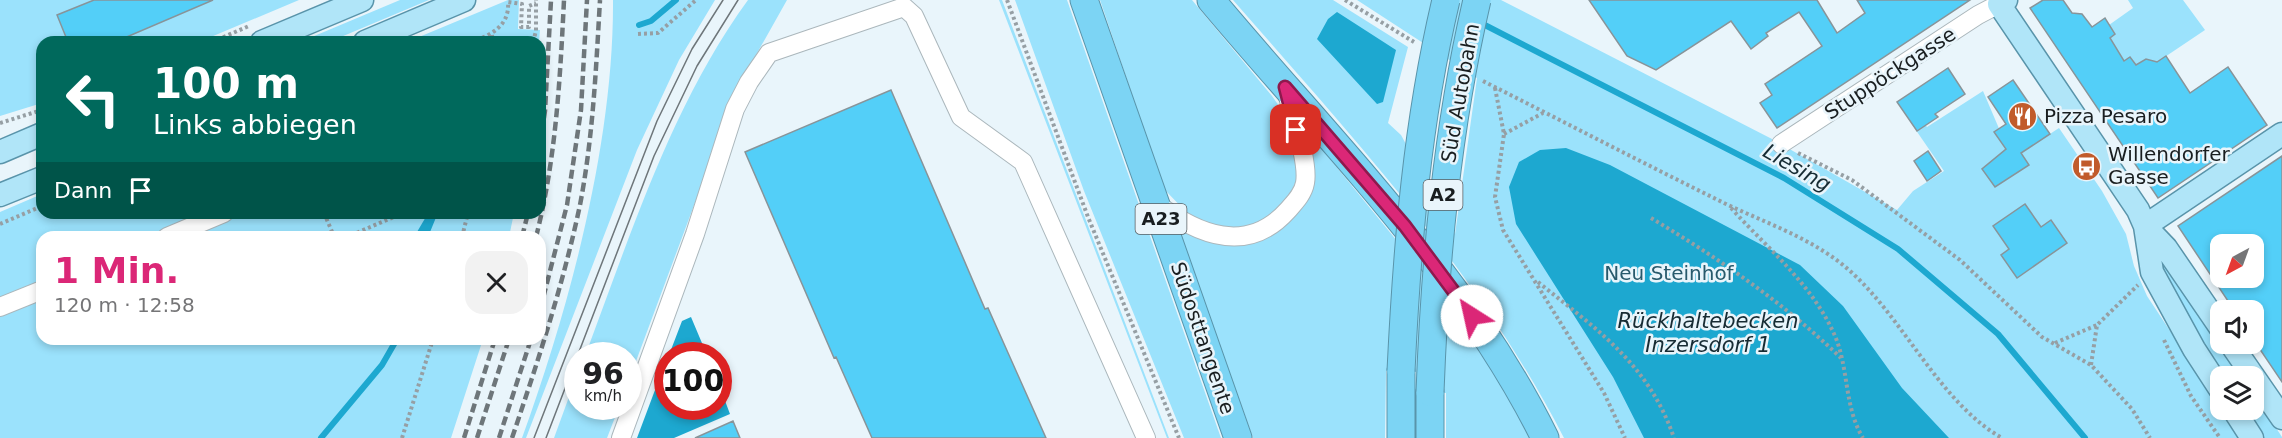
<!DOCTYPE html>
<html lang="de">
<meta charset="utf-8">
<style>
:root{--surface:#fff;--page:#f2f2f2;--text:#202124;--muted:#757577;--accent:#db2777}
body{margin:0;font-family:"DejaVu Sans",sans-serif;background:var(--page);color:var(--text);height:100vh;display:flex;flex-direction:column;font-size:22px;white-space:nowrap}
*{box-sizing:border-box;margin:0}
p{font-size:20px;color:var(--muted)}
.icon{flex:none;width:33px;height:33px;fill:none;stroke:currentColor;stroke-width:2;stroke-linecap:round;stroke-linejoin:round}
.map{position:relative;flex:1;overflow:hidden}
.details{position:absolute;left:36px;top:231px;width:510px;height:114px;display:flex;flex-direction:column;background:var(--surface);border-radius:18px;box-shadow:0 3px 9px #0003}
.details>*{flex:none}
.banner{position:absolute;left:36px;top:36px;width:510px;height:183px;border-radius:18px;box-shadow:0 3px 9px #0003;background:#00695c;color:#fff;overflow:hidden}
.needle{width:39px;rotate:221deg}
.fabs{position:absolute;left:2210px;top:234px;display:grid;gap:12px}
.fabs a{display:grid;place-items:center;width:54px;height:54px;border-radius:12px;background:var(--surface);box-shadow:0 3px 9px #0003;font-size:30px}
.speed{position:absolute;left:564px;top:342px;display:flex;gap:12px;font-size:30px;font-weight:700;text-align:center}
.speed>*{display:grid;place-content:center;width:78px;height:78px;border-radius:50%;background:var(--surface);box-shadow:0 3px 9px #0003;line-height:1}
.speed small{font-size:15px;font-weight:400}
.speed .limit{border:9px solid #d22;background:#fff;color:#111}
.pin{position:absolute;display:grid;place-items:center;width:51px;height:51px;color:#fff;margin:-26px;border-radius:12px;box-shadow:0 3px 9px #0006}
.me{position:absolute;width:66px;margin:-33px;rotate:325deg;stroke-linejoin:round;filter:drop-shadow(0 0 4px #0008)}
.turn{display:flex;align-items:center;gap:21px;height:126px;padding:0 18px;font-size:27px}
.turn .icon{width:78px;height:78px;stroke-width:2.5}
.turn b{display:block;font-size:42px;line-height:51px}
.then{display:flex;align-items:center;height:57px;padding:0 18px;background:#0003;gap:12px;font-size:22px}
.round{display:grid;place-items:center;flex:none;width:63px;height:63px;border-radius:18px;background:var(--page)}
.headline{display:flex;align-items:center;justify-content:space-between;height:102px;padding:0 18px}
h1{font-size:36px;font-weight:800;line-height:45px;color:var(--accent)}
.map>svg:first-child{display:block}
.green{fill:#9be2fc}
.water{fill:#1da8d0}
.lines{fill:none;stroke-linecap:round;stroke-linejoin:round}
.stream{stroke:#1da8d0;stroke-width:6}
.building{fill:#53cff8;stroke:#889499;stroke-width:1.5;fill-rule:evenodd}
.minor-casing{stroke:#abb7bc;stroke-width:20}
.major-casing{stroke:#5994aa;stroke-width:25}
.highway-casing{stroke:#5994aa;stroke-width:29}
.path{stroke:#969fa4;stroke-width:4;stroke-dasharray:3 3;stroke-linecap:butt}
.minor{stroke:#fff;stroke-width:18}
.major{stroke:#b0e5f8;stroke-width:22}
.highway{stroke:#7cd4f4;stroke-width:27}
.tram{stroke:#6e767a;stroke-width:1.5}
.rail{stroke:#6e767a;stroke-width:4.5;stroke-dasharray:9 4.5;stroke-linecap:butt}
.highway-bridge-casing{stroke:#5994aa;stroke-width:29;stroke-linecap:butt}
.highway-bridge{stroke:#7cd4f4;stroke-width:27}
.route-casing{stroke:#8e194d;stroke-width:15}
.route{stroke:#db2777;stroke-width:10}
.labels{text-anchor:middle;stroke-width:5;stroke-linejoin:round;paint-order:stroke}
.shield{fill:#e9f5fb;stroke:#575e62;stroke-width:1.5}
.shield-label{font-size:18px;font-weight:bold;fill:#191e20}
.street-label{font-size:20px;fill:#191e20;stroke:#e9f5fb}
.poi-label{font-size:20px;fill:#191e20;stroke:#e9f5fb;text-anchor:start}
.park-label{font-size:20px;fill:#285a6c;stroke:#e9f5fb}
.water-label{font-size:21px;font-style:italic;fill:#172c34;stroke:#e9f5fb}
</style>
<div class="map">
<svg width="2282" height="438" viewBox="0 0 2282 438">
<rect width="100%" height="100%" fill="#e9f5fb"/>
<path class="green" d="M 0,0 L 299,0 L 199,42 L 42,42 L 42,103 L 0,116 Z
M 400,0 L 429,0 L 329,42 L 300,42 Z
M 508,0 L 519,0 L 518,29 L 540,30 L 539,42 L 407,42 Z
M 613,0 L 715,0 L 679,60 L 637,150 L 526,438 L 522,438 C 570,306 614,141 613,0 Z
M 748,0 L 787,0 L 738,87 L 629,380 L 628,356 L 585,356 C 631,234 671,106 748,0 Z
M 999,0 L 1002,0 L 1169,438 L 1167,438 Z
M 1015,0 L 1067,0 L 1221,438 L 1184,438 L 1084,191 Z
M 1100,0 L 1192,0 L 1272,96 L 1284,113 L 1298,157 L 1296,181 L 1285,205 L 1266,223 L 1243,229 L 1217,228 L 1190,216 L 1164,189 Z
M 1233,0 L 1333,0 L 1408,47 L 1388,123 L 1401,135 L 1455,234 L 1477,78 L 1357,0 L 1501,0 L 1772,139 L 1897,210 L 1913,191 L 1944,171 L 1911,123 L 1919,118 L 1927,127 L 1983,91 L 2012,159 L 2059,128 L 2102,191 L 2126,234 L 2134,266 L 2147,296 L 2241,438 L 1564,438 C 1480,274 1353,138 1233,0 Z
M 2128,0 L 2183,0 L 2205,30 L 2141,73 L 2130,57 L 2124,61 L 2110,38 L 2115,33 L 2109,25 L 2133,8 Z
M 1307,131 L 1447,302 L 1491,368 L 1531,438 L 1446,438 L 1446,393 L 1415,392 L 1416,372 L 1386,371 L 1385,438 L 1253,438 L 1179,231 L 1182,230 C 1233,255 1267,245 1304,204 Z
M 42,194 L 42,213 L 514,213 L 509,237 L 42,237 L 42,339 L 483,339 L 451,438 L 0,438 L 0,212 Z
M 2159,257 L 2242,376 L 2220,377 L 2174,296 Z
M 577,375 L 578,406 L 619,407 L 607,438 L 554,438 Z
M 2253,393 L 2282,437 L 2282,438 L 2261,438 L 2242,410 L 2253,410 Z"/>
<path class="water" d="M 1337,12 L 1396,50 L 1383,102 L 1377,104 L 1317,39 L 1328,19 Z
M 1566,148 L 1610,165 L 1800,265 L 1843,306 L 1902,388 L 1949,438 L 1644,438 L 1613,377 L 1516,224 L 1509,187 L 1519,162 L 1540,150 Z
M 427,215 L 437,215 L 428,237 L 409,237 L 417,232 Z
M 691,317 L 707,355 L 669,355 L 682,321 Z
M 667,358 L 668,406 L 718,406 L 719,385 L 730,414 L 674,438 L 637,438 Z"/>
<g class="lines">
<path class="stream" d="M 1479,22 L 1784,178 L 1898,249 L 1998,334 L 2085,438
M 639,25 L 651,21 L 676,0
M 321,438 L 382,365 L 397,339"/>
</g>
<path class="building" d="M 94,0 L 213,0 L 115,42 L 68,42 L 57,15 Z
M 1589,0 L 1817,0 L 1837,33 L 1865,13 L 1857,0 L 1970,0 L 1777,128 L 1760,103 L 1772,95 L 1765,84 L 1822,46 L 1799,12 L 1766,33 L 1768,36 L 1751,49 L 1731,21 L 1656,70 L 1627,56 Z
M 2043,0 L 2063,0 L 2072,13 L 2082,14 L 2092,27 L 2105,18 L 2115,34 L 2110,38 L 2124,61 L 2130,57 L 2136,65 L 2146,59 L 2157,62 L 2166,56 L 2190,93 L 2228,67 L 2267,125 L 2158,198 L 2030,8 Z
M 1948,68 L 1965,94 L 1935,114 L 1938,117 L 1917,131 L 1897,102 Z
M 2013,80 L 2050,134 L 2021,153 L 2029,165 L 1995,187 L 1982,169 L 2006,149 L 1994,132 L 2006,124 L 1988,97 Z
M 891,90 L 985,309 L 988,308 L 1046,438 L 872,438 L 836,357 L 834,358 L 745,152 Z
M 1928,151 L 1941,171 L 1927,181 L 1914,161 Z
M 2282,156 L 2282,382 L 2253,339 L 2253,310 L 2234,310 L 2178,226 ZM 2220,244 L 2253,244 L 2253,278 L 2220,278 Z
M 2025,204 L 2041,227 L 2051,220 L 2067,243 L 2017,278 L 2001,255 L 2009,249 L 1993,226 Z
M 733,421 L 740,438 L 695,438 Z"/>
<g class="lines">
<defs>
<path id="minor" d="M 1781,144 L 1978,15 L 1999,4 L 1997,0
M 1157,204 C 1197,234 1247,256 1288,210 C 1295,202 1303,194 1305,183 C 1309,162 1292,114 1287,93
M 167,237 L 224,213
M 0,307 L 42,290
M 621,438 L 695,234 L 735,109 L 749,82 L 769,53 L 904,7 L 914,16 L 961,117 L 1023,162 L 1146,438"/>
<path id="major" d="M 2006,0 L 1999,4 L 2138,210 L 2145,226 L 2152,272 L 2194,349 L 2220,389
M 262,42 L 362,0
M 365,42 L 464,0
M 0,152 L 42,134
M 0,195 L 42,178
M 2145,226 L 2282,134
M 2145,226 L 2166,248 L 2220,327
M 2231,344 L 2282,418
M 2234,410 L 2252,438"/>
<path id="highway" d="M 1084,0 L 1238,438
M 1211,0 C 1328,140 1463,272 1545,438
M 1401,371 L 1401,438
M 1430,392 L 1430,438"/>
</defs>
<use href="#minor" class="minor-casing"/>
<use href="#major" class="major-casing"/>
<use href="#highway" class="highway-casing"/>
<path class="path" d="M 1007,0 L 1088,217 L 1179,438
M 1345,0 L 1414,42
M 638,34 L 658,33 L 696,0
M 492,35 L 493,42
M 212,42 L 249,26
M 471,42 C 490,36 510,26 508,2 L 522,4 L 521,27 L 529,27 L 529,6 L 536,3
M 533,42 L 536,31 L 536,0
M 1483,81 C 1564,122 1645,164 1726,204 C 1766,223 1808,237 1843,265 C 1902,313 1937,401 2002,438
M 1495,88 L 1504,134 L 1495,197 L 1503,230 L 1604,393 L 1625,438
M 0,123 L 42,110
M 1504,134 L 1543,113
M 1798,153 L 1852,180 L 1960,260 L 2042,337 L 2091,365 L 2132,409 L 2150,438
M 1731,208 C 1768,249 1813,285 1835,336 C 1849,369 1844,407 1863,438
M 324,213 L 333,234 L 347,237 L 403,213
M 1651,218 C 1718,258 1784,303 1841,358
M 0,224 L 42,206
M 462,237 L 468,213
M 1538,282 C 1596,329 1649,364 1674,438
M 2164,340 L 2191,396 L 2220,438
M 2055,343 L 2097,325
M 2091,365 L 2097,325 L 2138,285
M 402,438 L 433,339"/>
<use href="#minor" class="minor"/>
<use href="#major" class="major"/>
<use href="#highway" class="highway"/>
<path class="tram" d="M 534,438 L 657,121 L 692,49 L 723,0
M 546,438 L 654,156 L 697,66 L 738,0"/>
<path class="rail" d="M 540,145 L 545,111 L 551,0
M 522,237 L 528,213
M 536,237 C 556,159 560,80 564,0
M 540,310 L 567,205 L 581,110 L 587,0
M 464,438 L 495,339
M 477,438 L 509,339
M 499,438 L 531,339
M 512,438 C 538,361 563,285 580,205 C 593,137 596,69 600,0"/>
<defs>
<path id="highway-bridge" d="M 1401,371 C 1407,246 1417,122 1446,0
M 1430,392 C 1435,260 1447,129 1477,0"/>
</defs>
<use href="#highway-bridge" class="highway-bridge-casing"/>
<use href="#highway-bridge" class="highway-bridge"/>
</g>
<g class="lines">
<defs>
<path id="route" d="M 1296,130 L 1285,87 L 1405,226 L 1472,316"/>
</defs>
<use href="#route" class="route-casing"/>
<use href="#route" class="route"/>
</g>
<defs>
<symbol id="restaurant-disc" viewBox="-11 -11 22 22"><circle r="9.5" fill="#c15b2b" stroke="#e9f5fb"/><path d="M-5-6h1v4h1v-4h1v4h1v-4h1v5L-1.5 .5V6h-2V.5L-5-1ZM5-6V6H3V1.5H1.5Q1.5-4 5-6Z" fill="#fff"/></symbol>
<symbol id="bus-disc" viewBox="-11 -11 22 22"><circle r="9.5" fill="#c15b2b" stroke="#e9f5fb"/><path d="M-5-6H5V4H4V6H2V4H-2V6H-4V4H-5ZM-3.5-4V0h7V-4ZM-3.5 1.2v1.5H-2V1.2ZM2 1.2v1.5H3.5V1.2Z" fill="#fff"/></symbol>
</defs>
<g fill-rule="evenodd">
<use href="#restaurant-disc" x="2006" y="100" width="33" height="33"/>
<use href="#bus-disc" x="2070" y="150" width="33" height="33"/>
</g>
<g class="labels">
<g class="shield">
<rect x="1423.5" y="180" width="39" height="30" rx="4.5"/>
<rect x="1135.5" y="204" width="51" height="30" rx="4.5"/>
</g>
<g class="shield-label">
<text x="1443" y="201">A2</text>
<text x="1161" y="225">A23</text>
</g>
<g class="street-label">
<text transform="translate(1890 73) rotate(-33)" y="7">Stuppöckgasse</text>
<text transform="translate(1460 93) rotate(-80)" y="7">Süd Autobahn</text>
<text transform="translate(1203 338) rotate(71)" y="7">Südosttangente</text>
</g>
<g class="poi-label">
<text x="2044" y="123">Pizza Pesaro</text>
<text x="2108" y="161">Willendorfer<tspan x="2108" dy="23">Gasse</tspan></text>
</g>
<g class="park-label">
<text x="1669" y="280">Neu Steinhof</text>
</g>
<g class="water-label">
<text transform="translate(1797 168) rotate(30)" y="7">Liesing</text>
<text x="1708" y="328">Rückhaltebecken<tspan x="1708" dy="24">Inzersdorf 1</tspan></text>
</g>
</g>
</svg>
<div class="fabs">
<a><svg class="needle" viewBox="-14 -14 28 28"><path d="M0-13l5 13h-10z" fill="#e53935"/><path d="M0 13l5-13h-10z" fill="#757577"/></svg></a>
<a><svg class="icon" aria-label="sound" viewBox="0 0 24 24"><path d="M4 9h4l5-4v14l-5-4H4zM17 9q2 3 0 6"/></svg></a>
<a><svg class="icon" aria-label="layers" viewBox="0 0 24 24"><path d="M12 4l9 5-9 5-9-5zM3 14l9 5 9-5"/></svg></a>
</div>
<div class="speed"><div>96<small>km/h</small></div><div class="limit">100</div></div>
<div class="pin" style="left:1296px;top:130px;background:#d93025"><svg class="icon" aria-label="arrive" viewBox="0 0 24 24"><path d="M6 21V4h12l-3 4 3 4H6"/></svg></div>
<svg class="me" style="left:1472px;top:316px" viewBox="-20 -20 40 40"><circle r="19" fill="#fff"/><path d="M0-13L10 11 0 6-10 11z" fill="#db2777"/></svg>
<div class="banner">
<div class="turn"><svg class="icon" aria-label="left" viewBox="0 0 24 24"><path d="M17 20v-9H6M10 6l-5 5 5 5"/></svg><div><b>100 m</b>Links abbiegen</div></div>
<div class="then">Dann<svg class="icon" aria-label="arrive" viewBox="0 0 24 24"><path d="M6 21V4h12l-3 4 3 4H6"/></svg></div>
</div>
<section class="details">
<div class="headline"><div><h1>1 Min.</h1><p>120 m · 12:58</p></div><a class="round"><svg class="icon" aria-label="close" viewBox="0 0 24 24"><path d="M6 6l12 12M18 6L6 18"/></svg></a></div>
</section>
</div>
